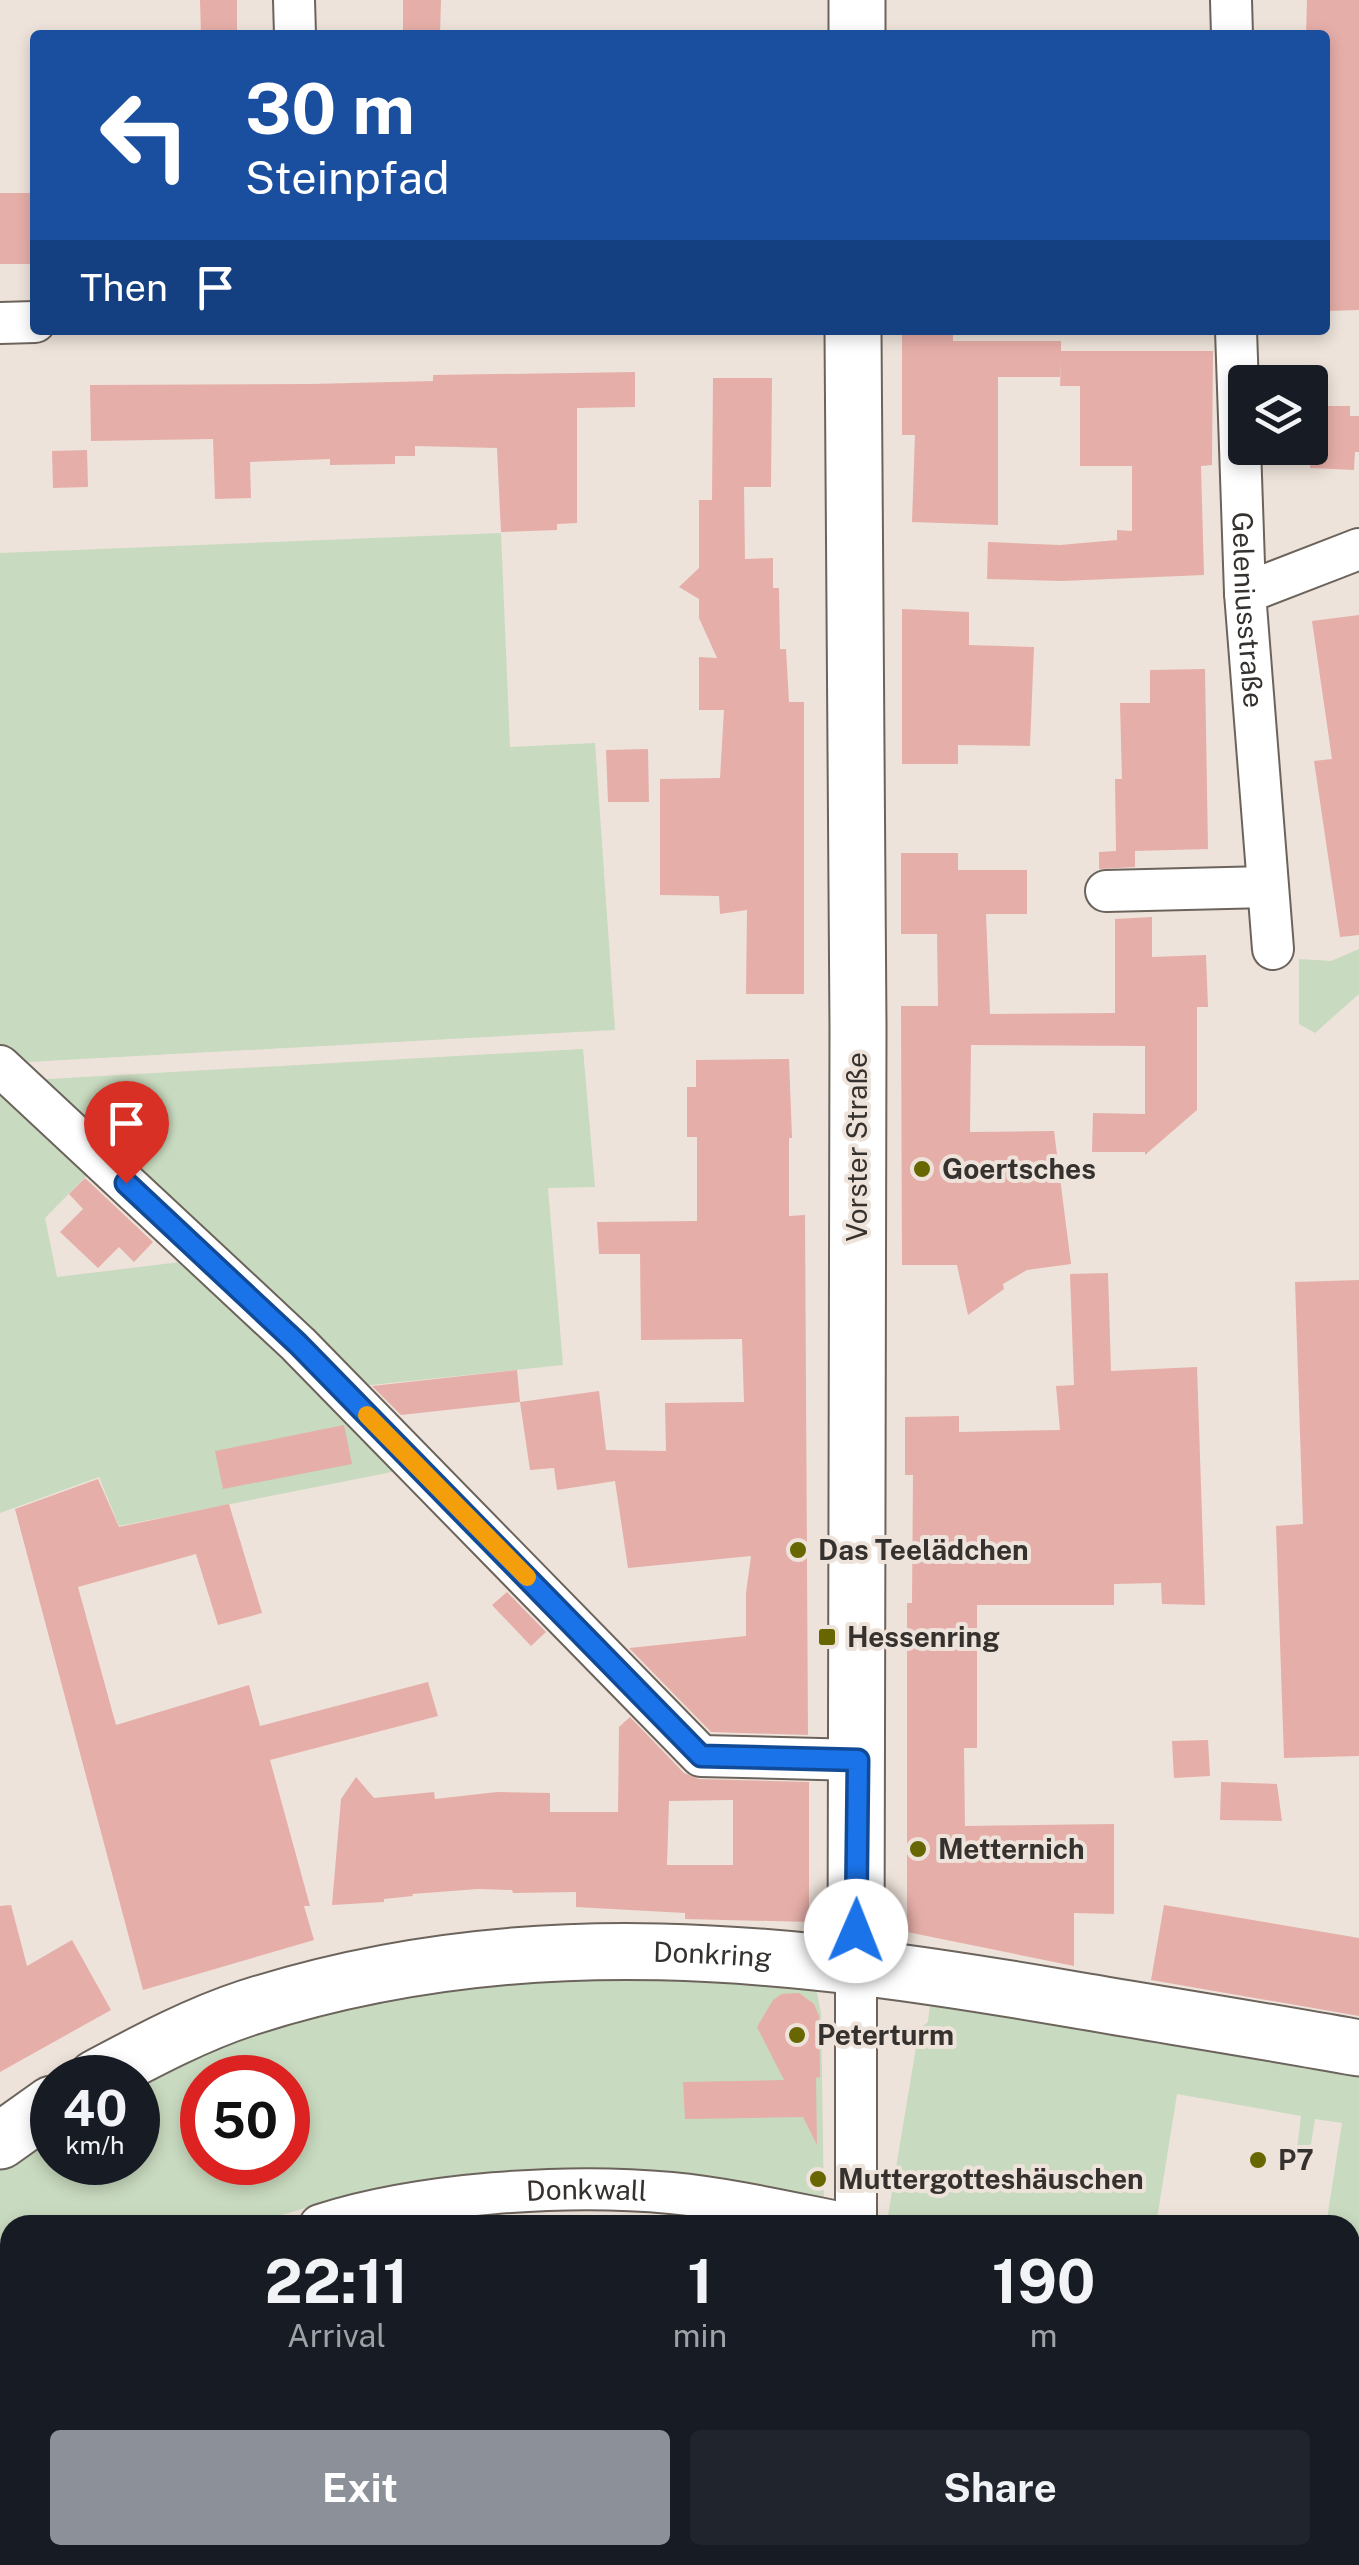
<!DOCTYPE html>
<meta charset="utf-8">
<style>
:root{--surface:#171b24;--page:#20242c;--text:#f1f3f6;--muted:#9ea1a6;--accent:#8c9099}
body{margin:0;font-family:"Public Sans",sans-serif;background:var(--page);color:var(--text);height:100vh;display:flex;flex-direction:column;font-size:38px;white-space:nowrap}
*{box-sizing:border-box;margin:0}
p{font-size:32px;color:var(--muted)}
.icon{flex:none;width:55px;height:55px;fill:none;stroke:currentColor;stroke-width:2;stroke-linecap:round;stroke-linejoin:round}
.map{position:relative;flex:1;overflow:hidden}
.panel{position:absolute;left:0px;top:2215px;width:1360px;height:350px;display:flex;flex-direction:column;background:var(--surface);border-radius:30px 30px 0 0;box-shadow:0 5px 15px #0003}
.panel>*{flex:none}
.hud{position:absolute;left:30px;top:30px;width:1300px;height:305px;border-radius:10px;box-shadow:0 5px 15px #0003;background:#1a4fa0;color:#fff;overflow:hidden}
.buttons{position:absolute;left:1228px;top:365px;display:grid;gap:20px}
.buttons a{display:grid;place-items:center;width:100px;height:100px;border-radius:10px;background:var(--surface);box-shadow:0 5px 15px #0003;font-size:50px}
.speed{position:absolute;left:30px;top:2055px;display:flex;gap:20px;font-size:50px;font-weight:700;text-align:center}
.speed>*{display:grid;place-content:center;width:130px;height:130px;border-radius:50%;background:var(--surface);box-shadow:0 5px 15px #0003;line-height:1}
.speed small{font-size:25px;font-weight:400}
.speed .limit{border:15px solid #d22;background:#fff;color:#111}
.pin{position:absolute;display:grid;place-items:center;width:85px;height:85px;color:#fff;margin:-102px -42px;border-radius:50% 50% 50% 0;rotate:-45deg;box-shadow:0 0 10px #0007}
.pin .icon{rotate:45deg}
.me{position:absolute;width:110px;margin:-55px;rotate:1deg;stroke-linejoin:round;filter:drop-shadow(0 0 8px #0008)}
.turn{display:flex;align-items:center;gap:35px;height:210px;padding:0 50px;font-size:45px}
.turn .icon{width:130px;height:130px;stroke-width:2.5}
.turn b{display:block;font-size:70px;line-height:85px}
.then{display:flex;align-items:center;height:95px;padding:0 50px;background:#0003;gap:20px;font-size:38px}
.eta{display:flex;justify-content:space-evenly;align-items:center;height:170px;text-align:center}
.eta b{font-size:60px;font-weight:700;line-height:70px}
.primary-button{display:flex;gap:20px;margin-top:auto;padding:20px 50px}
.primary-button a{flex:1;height:115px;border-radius:10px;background:var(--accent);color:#fff;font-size:40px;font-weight:700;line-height:115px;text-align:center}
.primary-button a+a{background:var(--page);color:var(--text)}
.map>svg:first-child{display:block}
.green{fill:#c8dabf;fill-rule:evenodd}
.building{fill:#e6aea8;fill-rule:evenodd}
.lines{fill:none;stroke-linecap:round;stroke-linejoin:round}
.street-casing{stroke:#6c645c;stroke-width:44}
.secondary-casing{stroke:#6c645c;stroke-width:59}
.street{stroke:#fff;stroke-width:40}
.secondary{stroke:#fff;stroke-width:55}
.route-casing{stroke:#114b97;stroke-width:25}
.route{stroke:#1a73e8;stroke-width:18}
.slow{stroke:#f59e0b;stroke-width:18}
.poi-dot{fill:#686600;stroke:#ede3da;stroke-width:4}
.labels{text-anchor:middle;stroke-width:8;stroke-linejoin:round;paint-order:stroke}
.street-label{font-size:28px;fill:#35312e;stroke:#ede3da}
.poi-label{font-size:28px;font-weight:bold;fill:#35312e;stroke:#ede3da;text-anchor:start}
</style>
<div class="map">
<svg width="1359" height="2565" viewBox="0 0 1359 2565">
<rect width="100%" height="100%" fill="#ede3da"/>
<path class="green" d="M 501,533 L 510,747 L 595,743 L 615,1030 L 27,1062 L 29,1073 L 0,1054 L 0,553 Z
M 1359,949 L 1359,994 L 1315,1033 L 1299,1024 L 1299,959 L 1331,961 Z
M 583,1049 L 595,1187 L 548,1188 L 563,1365 L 352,1387 L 31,1080 Z
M 0,1080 L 95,1167 L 45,1218 L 57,1277 L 197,1260 L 407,1469 L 119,1526 L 99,1477 L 0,1513 Z
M 571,1971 L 815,1983 L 821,2013 L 824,2208 L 474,2181 L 342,2197 L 248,2225 L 10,2225 L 10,2425 L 0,2435 L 0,2166 L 52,2128 L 52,2162 L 138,2162 L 138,2078 L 304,2012 ZM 202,2078 L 288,2078 L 288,2162 L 202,2162 Z
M 931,1996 L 1359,2069 L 1359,2306 L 1350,2304 L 1350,2225 L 1326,2225 L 1342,2123 L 1315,2119 L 1311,2144 L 1304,2149 L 1297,2149 L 1301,2116 L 1177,2094 L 1156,2225 L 934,2225 L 888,2216 L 919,2029 L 928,2022 Z"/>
<path class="building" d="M 200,0 L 237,0 L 237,35 L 201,35 Z
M 403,0 L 441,0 L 440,35 L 403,35 Z
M 1307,0 L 1359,0 L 1359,310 L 1325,311 L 1325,35 L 1306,35 Z
M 0,193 L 35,193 L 35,264 L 0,264 Z
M 902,330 L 953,330 L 953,341 L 1061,341 L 1061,351 L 1213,351 L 1212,465 L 1201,466 L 1204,575 L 1062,581 L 987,579 L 988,542 L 1060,545 L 1117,540 L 1117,530 L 1132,531 L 1132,466 L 1080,466 L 1080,386 L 1060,386 L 1061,358 L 1060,377 L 998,377 L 998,525 L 912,522 L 915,435 L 902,435 Z
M 635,372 L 635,407 L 577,408 L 577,523 L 557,524 L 557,530 L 501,532 L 497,448 L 415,446 L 415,456 L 395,456 L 395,464 L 330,465 L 330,459 L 250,462 L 251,498 L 215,499 L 213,439 L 91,441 L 90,385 L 311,384 L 433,381 L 433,375 Z
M 713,378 L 772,378 L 771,487 L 744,487 L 745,559 L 773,558 L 773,588 L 779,588 L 780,649 L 786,649 L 789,702 L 804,702 L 804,994 L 746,994 L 747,910 L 720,914 L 719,896 L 660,895 L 660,779 L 720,778 L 724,710 L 699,710 L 699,657 L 717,658 L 699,618 L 699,599 L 679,587 L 699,568 L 699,500 L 712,500 Z
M 1310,406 L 1350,406 L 1350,416 L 1359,416 L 1359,452 L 1355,452 L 1354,470 L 1310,468 Z
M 87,450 L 88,487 L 53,488 L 52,451 Z
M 902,609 L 969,612 L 969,645 L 1034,647 L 1030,746 L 958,745 L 958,764 L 902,764 Z
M 1359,615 L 1359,935 L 1340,937 L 1314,761 L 1332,759 L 1312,621 Z
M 1205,669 L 1208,849 L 1135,851 L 1135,867 L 1099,869 L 1099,852 L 1116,851 L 1115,779 L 1122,779 L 1120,703 L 1150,703 L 1150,670 Z
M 648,749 L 649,802 L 608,802 L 606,750 Z
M 901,853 L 958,853 L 958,870 L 1027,870 L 1027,914 L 986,914 L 990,1014 L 1115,1013 L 1115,919 L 1152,917 L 1152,957 L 1206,955 L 1208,1007 L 1197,1007 L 1197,1110 L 1145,1155 L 1145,1152 L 1092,1152 L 1093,1113 L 1145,1114 L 1145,1046 L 971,1045 L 970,1132 L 1054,1131 L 1071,1264 L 1027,1270 L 1003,1284 L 1004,1289 L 968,1315 L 957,1265 L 902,1265 L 901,1006 L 938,1006 L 937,934 L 901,934 Z
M 789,1059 L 792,1138 L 789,1138 L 789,1216 L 805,1215 L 808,1735 L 711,1732 L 629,1648 L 746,1636 L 746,1593 L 751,1556 L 628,1568 L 615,1481 L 557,1490 L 554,1468 L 530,1470 L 520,1402 L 401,1415 L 372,1386 L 517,1370 L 520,1402 L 599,1391 L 606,1450 L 666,1451 L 665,1403 L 744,1402 L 742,1339 L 641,1340 L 640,1254 L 599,1254 L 597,1222 L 697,1221 L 697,1137 L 687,1137 L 687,1087 L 696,1087 L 696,1060 Z
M 85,1178 L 153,1242 L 134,1262 L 119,1247 L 98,1268 L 60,1232 L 83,1209 L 69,1194 Z
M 1108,1273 L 1111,1371 L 1197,1367 L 1205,1605 L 1162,1604 L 1161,1583 L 1114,1584 L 1114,1605 L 977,1605 L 977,1748 L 964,1748 L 965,1826 L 1114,1824 L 1114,1914 L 1074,1913 L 1074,1966 L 907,1932 L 907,1603 L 912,1603 L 913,1475 L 905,1475 L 905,1417 L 959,1416 L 959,1432 L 1060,1430 L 1056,1386 L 1074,1385 L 1070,1274 Z
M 1359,1280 L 1359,1756 L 1284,1758 L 1276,1526 L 1303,1524 L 1295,1282 Z
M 344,1425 L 352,1464 L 223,1489 L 215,1451 Z
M 98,1479 L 119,1527 L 229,1504 L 262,1613 L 218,1625 L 196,1554 L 78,1587 L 116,1725 L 249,1685 L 260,1726 L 428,1682 L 438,1716 L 270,1760 L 310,1906 L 304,1906 L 314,1940 L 143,1990 L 15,1509 Z
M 507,1592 L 546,1632 L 531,1646 L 492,1605 Z
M 630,1717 L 684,1773 L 699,1779 L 809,1782 L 809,1922 L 685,1919 L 685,1913 L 576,1907 L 576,1892 L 513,1893 L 512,1890 L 478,1889 L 412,1894 L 413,1896 L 384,1899 L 384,1902 L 332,1905 L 341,1799 L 356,1777 L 374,1798 L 434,1792 L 435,1799 L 497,1792 L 550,1793 L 550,1812 L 618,1812 L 619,1727 ZM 733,1800 L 733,1865 L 667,1865 L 669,1801 Z
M 1208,1740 L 1210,1776 L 1174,1778 L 1172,1741 Z
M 1221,1782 L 1277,1784 L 1282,1821 L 1220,1820 Z
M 11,1905 L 27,1966 L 72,1940 L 111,2010 L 0,2072 L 0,1906 Z
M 1164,1905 L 1359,1938 L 1359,2016 L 1151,1980 Z
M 799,1993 L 814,2004 L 819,2016 L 820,2077 L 816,2078 L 817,2145 L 803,2117 L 685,2119 L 683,2082 L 784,2080 L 757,2027 L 773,2000 L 782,1994 Z"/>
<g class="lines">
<defs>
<g id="street">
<path d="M 294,0 L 295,35"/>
<path d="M 1231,0 L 1232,35"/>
<path d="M 0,323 L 35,322"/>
<path id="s1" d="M 1236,330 L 1245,593 L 1273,949"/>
<path d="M 1245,593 L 1359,549"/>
<path d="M 1106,891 L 1267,887"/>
<path d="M 0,1066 L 298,1344 L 701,1756 L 858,1760"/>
<path d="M 856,1965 L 856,2225"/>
<path id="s2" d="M 320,2225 C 419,2193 567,2183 671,2193 C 732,2199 792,2213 853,2225"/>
<path d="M 1350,2321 L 1359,2322"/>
<path d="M 0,2462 L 10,2452"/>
<path d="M 1306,2555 L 1307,2565"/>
<path d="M 451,2565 L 452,2555"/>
<path d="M 850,2565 L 850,2555"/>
</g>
<g id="secondary">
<path d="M 857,35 L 857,0"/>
<path d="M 853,330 L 858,1028 L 856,1965"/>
<path id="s3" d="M 96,2078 C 145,2052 195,2025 247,2008 C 526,1918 794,1951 1076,2000 C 1170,2016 1265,2031 1359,2048"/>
<path d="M 0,2141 L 52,2104"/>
</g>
</defs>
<use href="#street" class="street-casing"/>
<use href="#secondary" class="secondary-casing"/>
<use href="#street" class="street"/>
<use href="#secondary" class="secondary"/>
</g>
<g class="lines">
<defs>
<path id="route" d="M 126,1183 L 298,1344 L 701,1756 L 858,1760 L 856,1931"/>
</defs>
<use href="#route" class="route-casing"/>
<use href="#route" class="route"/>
<path class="slow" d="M 367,1415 L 527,1577"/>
</g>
<g class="poi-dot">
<circle cx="922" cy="1169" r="10"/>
<circle cx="798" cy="1550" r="10"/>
<rect x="817" y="1627" width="20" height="20" rx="5"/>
<circle cx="918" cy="1849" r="10"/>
<circle cx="797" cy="2035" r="10"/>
<circle cx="1258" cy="2160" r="10"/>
<circle cx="818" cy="2179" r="10"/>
</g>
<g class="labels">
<g class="street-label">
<text dy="10" stroke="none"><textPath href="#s1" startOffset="280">Geleniusstraße</textPath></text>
<text transform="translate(857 1147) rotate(-90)" y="10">Vorster Straße</text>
<text dy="10" stroke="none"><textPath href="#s3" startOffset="638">Donkring</textPath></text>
<text dy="10" stroke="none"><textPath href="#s2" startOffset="270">Donkwall</textPath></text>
</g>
<g class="poi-label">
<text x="942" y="1179">Goertsches</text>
<text x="818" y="1560">Das Teelädchen</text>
<text x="847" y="1647">Hessenring</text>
<text x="938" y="1859">Metternich</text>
<text x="817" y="2045">Peterturm</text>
<text x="1278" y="2170">P7</text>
<text x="838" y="2189">Muttergotteshäuschen</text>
</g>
</g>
</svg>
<div class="buttons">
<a><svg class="icon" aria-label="layers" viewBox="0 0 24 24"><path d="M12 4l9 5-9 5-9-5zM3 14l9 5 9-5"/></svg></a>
</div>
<div class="speed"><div>40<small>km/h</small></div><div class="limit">50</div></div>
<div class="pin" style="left:126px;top:1183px;background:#d93025"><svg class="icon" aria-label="arrive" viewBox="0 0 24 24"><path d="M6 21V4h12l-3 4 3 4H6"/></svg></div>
<svg class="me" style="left:856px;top:1931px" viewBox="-20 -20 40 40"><circle r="19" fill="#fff"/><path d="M0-13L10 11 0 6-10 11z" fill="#1a73e8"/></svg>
<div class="hud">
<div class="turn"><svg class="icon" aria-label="left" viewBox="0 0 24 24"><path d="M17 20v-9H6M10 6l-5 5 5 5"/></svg><div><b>30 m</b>Steinpfad</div></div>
<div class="then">Then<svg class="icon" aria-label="arrive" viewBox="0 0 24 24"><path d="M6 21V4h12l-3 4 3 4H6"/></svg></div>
</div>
<section class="panel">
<div class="eta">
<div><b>22:11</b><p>Arrival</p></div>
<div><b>1</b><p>min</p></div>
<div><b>190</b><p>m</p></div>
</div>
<div class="primary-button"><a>Exit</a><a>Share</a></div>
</section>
</div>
